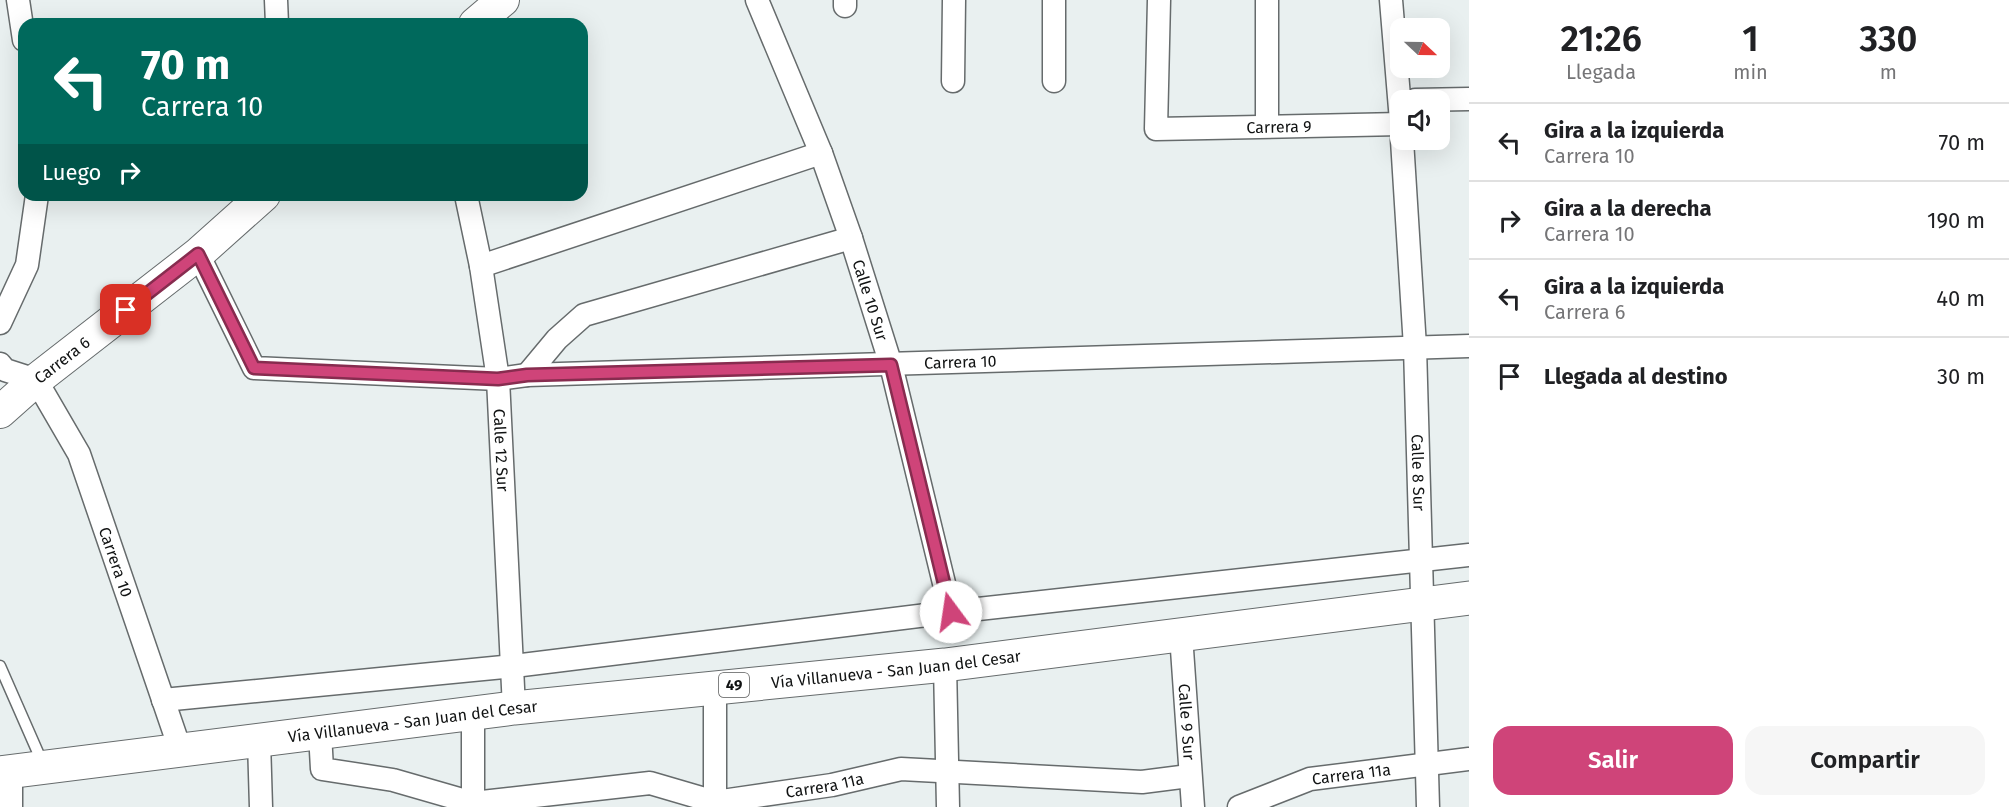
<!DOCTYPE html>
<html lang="es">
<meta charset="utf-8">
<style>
:root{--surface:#fff;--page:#f6f6f6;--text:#202124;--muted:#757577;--line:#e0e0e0;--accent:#cf4479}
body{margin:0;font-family:"Fira Sans",sans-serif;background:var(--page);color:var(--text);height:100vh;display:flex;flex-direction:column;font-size:22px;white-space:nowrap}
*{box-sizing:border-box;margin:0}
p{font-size:20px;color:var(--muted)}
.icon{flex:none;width:33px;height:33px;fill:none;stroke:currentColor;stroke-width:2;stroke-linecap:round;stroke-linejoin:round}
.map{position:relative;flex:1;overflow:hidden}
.side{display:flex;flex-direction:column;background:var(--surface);width:540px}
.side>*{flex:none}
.banner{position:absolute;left:18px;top:18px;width:570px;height:183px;border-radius:18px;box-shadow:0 6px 24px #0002;background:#00695c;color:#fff;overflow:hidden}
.needle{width:39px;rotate:112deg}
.tools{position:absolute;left:1390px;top:18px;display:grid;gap:12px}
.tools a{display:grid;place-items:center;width:60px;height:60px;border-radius:12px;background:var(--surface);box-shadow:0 6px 24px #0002;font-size:30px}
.pin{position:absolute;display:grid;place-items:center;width:51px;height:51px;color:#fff;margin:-26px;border-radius:12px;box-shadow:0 3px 9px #0006}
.me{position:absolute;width:66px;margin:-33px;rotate:346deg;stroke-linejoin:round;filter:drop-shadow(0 0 4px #0008)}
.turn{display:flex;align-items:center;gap:21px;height:126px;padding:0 24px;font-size:27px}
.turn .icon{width:78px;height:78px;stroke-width:2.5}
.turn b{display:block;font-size:42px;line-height:51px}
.then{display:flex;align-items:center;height:57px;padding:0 24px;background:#0003;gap:12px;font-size:22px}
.eta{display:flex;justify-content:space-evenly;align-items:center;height:102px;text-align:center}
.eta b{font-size:36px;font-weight:600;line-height:42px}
.action{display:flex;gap:12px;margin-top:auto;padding:12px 24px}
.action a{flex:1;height:69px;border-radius:18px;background:var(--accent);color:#fff;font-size:24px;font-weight:600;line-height:69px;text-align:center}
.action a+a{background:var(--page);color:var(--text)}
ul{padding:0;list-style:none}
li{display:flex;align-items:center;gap:18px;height:78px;padding:0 24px;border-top:2px solid var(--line)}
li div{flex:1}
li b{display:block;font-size:22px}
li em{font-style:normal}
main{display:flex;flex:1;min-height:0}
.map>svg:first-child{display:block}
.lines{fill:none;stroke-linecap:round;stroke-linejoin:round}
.lane-casing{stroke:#666b6c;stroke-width:13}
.street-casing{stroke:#666b6c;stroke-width:25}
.secondary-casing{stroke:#666b6c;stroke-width:34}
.primary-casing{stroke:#666b6c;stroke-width:35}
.lane{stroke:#fff;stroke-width:10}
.street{stroke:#fff;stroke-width:22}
.secondary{stroke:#fff;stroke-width:32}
.primary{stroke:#fff;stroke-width:33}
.route-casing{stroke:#872c4f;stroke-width:15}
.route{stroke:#cf4479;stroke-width:10}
.labels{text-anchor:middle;stroke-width:5;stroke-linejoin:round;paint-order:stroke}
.shield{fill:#fff;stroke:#585959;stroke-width:1.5}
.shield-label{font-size:15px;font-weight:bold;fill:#101212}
.street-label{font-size:16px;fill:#101212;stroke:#fff}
</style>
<main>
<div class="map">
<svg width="1469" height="807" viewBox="0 0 1469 807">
<rect width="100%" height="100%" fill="#e9f0f0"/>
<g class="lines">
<defs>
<path id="lane" d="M 0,666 L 43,764"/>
<g id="street">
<path d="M 18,0 L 24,40"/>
<path d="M 276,0 L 277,24"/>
<path id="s1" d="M 757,0 L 821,153 L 851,238 L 891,365 L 951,612"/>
<path d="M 845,0 L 845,6"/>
<path d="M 1054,0 L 1054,81"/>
<path id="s2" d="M 1159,0 L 1156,129 L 1401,124"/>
<path d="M 1267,0 L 1267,126"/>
<path d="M 1391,0 L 1401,121"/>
<path d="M 953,81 L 954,0"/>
<path d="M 1415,100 L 1469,99"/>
<path id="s3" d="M 1402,140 L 1415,347 L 1428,807"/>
<path id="s4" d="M 466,195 L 481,266 L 498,379 L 514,708"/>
<path id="s5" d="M 198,254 L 254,368 L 498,379 L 527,375 L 1469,346"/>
<path d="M 481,266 L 821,153"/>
<path d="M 0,323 L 27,265 L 37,195"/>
<path id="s6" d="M 0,364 L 5,370 L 36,380 L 79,454 L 181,752"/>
<path d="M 527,375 L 557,339 L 584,315 L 851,238"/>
<path id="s7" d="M 1181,635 L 1193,807"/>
<path d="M 945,665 L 948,807"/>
<path d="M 715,687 L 715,807"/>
<path d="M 163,700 L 514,666 L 951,612 L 1469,555"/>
<path d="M 473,713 L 473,807"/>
<path id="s8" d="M 320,733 L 322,769 L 393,780 L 473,803 L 650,783 L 715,802 L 832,785 L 901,769 L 1142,782 L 1189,776"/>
<path d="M 259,741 L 261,807"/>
<path d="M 11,772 L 11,807"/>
<path id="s9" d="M 1239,807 L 1310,779 L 1469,759"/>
</g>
<g id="secondary">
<path d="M 475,24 L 503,0"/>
<path id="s10" d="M 0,412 L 36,380 L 198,254 L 264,195"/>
</g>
<g id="primary">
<path id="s11" d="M 0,773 L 514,708 L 945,665 L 1469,598"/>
</g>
</defs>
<use href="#lane" class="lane-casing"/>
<use href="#street" class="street-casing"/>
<use href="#secondary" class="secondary-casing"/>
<use href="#primary" class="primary-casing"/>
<use href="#lane" class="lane"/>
<use href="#street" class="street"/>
<use href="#secondary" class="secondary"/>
<use href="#primary" class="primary"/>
</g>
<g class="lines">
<defs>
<path id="route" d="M 126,310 L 198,254 L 254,368 L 498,379 L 527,375 L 891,365 L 951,612"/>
</defs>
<use href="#route" class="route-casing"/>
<use href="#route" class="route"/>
</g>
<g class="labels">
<rect class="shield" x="719" y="673" width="30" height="24" rx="4.5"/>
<g class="shield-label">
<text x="734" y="690">49</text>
</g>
<g class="street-label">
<text dy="6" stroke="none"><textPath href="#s2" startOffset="252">Carrera 9</textPath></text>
<text dy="6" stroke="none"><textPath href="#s1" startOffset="321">Calle 10 Sur</textPath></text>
<text dy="6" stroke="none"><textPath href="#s10" startOffset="81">Carrera 6</textPath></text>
<text dy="6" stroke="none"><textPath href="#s5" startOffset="834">Carrera 10</textPath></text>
<text dy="6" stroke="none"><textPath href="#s4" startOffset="258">Calle 12 Sur</textPath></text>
<text dy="6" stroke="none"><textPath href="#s3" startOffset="333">Calle 8 Sur</textPath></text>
<text dy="6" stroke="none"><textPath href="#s6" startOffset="240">Carrera 10</textPath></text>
<text dy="6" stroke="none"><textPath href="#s11" startOffset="902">Vía Villanueva - San Juan del Cesar</textPath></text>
<text dy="6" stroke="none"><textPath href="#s11" startOffset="416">Vía Villanueva - San Juan del Cesar</textPath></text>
<text dy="6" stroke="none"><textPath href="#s7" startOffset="87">Calle 9 Sur</textPath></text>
<text dy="6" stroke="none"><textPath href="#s9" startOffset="118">Carrera 11a</textPath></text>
<text dy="6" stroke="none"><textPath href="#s8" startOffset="548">Carrera 11a</textPath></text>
</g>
</g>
</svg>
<div class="tools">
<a><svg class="needle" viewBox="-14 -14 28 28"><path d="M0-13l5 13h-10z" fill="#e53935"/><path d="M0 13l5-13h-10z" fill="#757577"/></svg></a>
<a><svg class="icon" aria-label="sound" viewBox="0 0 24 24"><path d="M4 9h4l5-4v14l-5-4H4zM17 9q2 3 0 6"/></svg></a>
</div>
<div class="pin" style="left:126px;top:310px;background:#d93025"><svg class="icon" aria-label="arrive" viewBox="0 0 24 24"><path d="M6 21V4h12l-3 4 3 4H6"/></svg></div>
<svg class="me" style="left:951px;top:612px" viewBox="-20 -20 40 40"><circle r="19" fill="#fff"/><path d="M0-13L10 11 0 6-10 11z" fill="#cf4479"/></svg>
<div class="banner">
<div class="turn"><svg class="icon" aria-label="left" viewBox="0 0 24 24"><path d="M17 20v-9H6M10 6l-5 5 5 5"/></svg><div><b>70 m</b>Carrera 10</div></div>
<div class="then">Luego<svg class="icon" aria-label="right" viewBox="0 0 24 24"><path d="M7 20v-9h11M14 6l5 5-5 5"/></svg></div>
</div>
</div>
<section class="side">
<div class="eta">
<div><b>21:26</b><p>Llegada</p></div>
<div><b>1</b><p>min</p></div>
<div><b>330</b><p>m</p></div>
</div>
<ul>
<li><svg class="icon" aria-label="left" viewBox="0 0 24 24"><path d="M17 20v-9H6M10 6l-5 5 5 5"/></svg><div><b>Gira a la izquierda</b><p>Carrera 10</p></div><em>70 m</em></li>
<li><svg class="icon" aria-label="right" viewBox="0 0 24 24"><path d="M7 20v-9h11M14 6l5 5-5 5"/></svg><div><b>Gira a la derecha</b><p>Carrera 10</p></div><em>190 m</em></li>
<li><svg class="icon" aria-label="left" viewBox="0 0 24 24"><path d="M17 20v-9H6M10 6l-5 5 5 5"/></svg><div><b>Gira a la izquierda</b><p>Carrera 6</p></div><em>40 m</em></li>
<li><svg class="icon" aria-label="arrive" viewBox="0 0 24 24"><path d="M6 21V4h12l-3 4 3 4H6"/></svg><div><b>Llegada al destino</b></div><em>30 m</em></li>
</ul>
<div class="action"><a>Salir</a><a>Compartir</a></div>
</section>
</main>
